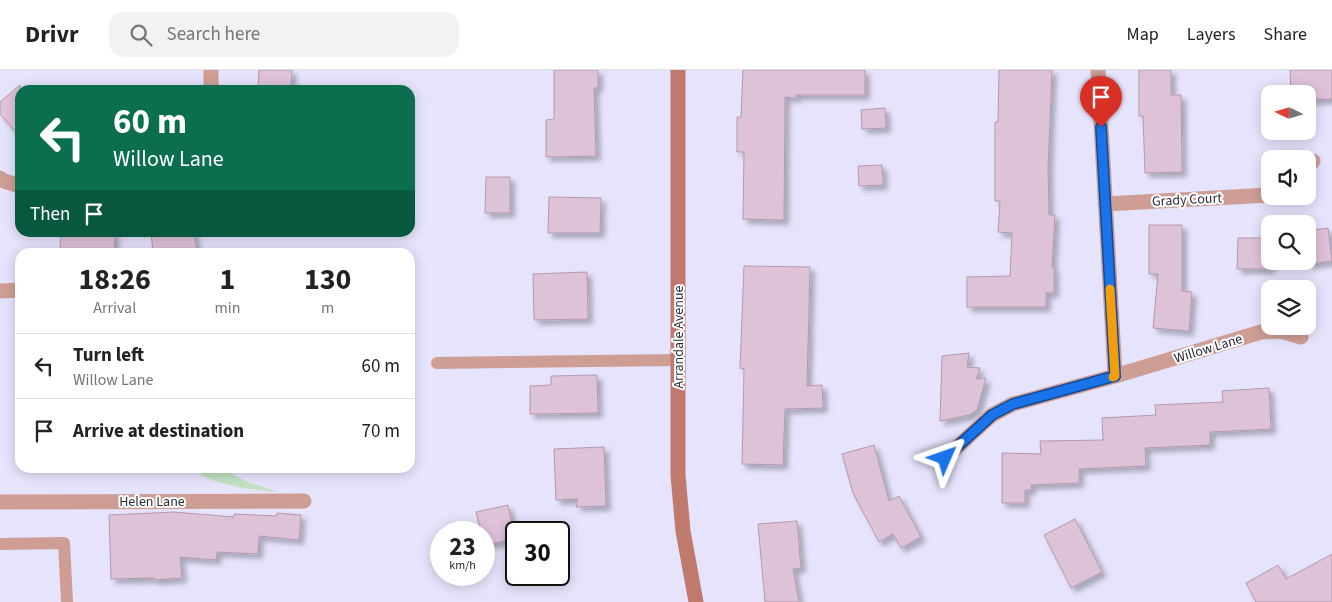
<!DOCTYPE html>
<style>
:root{--surface:#fff;--page:#f2f2f2;--text:#222;--muted:#767676;--line:#e0e0e0}
body{margin:0;font-family:"Source Sans 3",sans-serif;background:var(--page);color:var(--text);height:100vh;display:flex;flex-direction:column;font-size:19px;white-space:nowrap}
*{box-sizing:border-box;margin:0}
p{font-size:16px;color:var(--muted)}
.icon{flex:none;width:28px;height:28px;fill:none;stroke:currentColor;stroke-width:2;stroke-linecap:round;stroke-linejoin:round}
.map{position:relative;flex:1;overflow:hidden}
.side{position:absolute;left:15px;top:178px;width:400px;height:225px;display:flex;flex-direction:column;background:var(--surface);border-radius:15px;box-shadow:0 2px 12px #0003}
.side>*{flex:none}
.guide{position:absolute;left:15px;top:15px;width:400px;height:152px;border-radius:15px;box-shadow:0 2px 12px #0003;background:#0b6e4f;color:#fff;overflow:hidden}
.needle{width:32px;rotate:275deg}
.tools{position:absolute;left:1261px;top:15px;display:grid;gap:10px}
.tools a{display:grid;place-items:center;width:55px;height:55px;border-radius:10px;background:var(--surface);box-shadow:0 2px 12px #0003;font-size:25px}
.speed{position:absolute;left:430px;top:451px;display:flex;gap:10px;font-size:25px;font-weight:700;text-align:center}
.speed>*{display:grid;place-content:center;width:65px;height:65px;border-radius:50%;background:var(--surface);box-shadow:0 2px 12px #0003;line-height:1}
.speed small{font-size:12px;font-weight:400}
.speed .limit{border:2px solid #111;border-radius:8px;background:#fff;color:#111}
.pin{position:absolute;display:grid;place-items:center;width:42px;height:42px;color:#fff;margin:-51px -21px;border-radius:50% 50% 50% 0;rotate:-45deg;box-shadow:0 0 5px #0007}
.pin .icon{rotate:45deg}
.me{position:absolute;width:55px;margin:-28px;rotate:47deg;stroke-linejoin:round;filter:drop-shadow(0 0 4px #0008)}
.turn{display:flex;align-items:center;gap:18px;height:105px;padding:0 15px;font-size:22px}
.turn .icon{width:65px;height:65px;stroke-width:2.5}
.turn b{display:block;font-size:35px;line-height:42px}
.then{display:flex;align-items:center;height:48px;padding:0 15px;background:#0003;gap:10px;font-size:19px}
.eta{display:flex;justify-content:space-evenly;align-items:center;height:85px;text-align:center}
.eta b{font-size:30px;font-weight:700;line-height:35px}
ul{padding:0;list-style:none}
li{display:flex;align-items:center;gap:15px;height:65px;padding:0 15px;border-top:1px solid var(--line)}
li div{flex:1}
li b{display:block;font-size:19px}
li em{font-style:normal}
header{display:flex;align-items:center;gap:30px;box-sizing:border-box;height:70px;padding:0 25px;background:var(--surface);border-bottom:1px solid var(--line)}
header strong{font-size:24px}
nav{display:flex;gap:28px;margin-inline-start:auto;font-size:18px}
.search{width:350px;height:45px;background:var(--page);display:flex;align-items:center;gap:12px;box-sizing:border-box;padding:0 18px;border-radius:15px;color:var(--muted);font-size:19px}
.map>svg:first-child{display:block}
.green{fill:#c2e1c2}
.building{fill:#dec2d8;stroke:#b499ae;filter:url(#shadow)}
.lines{fill:none;stroke-linecap:round;stroke-linejoin:round}
.lane{stroke:#ce9e95;stroke-width:12}
.street{stroke:#ce9e95;stroke-width:15}
.secondary{stroke:#bf796d;stroke-width:15}
.route-casing{stroke:#114b97;stroke-width:12}
.route{stroke:#1a73e8;stroke-width:9}
.slow{stroke:#f59e0b;stroke-width:9}
.labels{text-anchor:middle;stroke-width:4;stroke-linejoin:round;paint-order:stroke}
.street-label{font-size:14px;fill:#2d2b37;stroke:#fff}
</style>
<header>
<strong>Drivr</strong>
<div class="search"><svg class="icon" aria-label="search" viewBox="0 0 24 24"><circle cx="10" cy="10" r="6"/><path d="M15 15l6 6"/></svg>Search here</div>
<nav><a>Map</a><a>Layers</a><a>Share</a></nav>
</header>
<div class="map">
<svg width="1332" height="532" viewBox="0 0 1332 532">
<defs>
<filter id="shadow"><feDropShadow dx="4.5" dy="4.5" stdDeviation="2.5" flood-color="#0004"/></filter>
</defs>
<rect width="100%" height="100%" fill="#e6e3fc"/>
<path class="green" d="M 189,398 L 222,398 L 245,411 L 278,422 C 248,419 214,416 189,398 Z"/>
<path class="building" d="M 259,0 L 292,0 L 291,18 L 258,18 Z
M 554,0 L 598,0 L 598,18 L 594,18 L 596,86 L 546,87 L 546,50 L 554,49 Z
M 743,0 L 865,0 L 865,25 L 796,25 L 796,28 L 785,27 L 784,150 L 743,149 L 744,82 L 737,82 L 737,47 L 741,47 Z
M 999,0 L 1052,0 L 1048,97 L 1049,145 L 1055,145 L 1052,197 L 1054,197 L 1054,223 L 1046,223 L 1046,237 L 967,237 L 967,207 L 1010,206 L 1012,163 L 998,162 L 1000,131 L 995,131 L 995,52 L 998,52 Z
M 1139,0 L 1171,0 L 1171,25 L 1181,25 L 1182,102 L 1145,103 L 1143,46 L 1139,46 Z
M 1290,0 L 1332,0 L 1332,29 L 1308,30 L 1308,24 L 1291,24 Z
M 20,15 L 20,67 L 0,44 L 0,32 Z
M 885,38 L 886,58 L 862,59 L 861,40 Z
M 882,95 L 883,115 L 859,116 L 858,96 Z
M 486,107 L 510,107 L 510,143 L 485,143 Z
M 549,127 L 601,128 L 600,163 L 548,163 Z
M 1149,155 L 1182,155 L 1182,221 L 1192,222 L 1189,261 L 1153,258 L 1158,204 L 1149,204 Z
M 1328,158 L 1332,191 L 1308,194 L 1308,161 Z
M 61,162 L 115,162 L 114,182 L 60,179 Z
M 151,162 L 194,162 L 197,182 L 153,182 Z
M 1238,168 L 1270,168 L 1270,199 L 1237,199 Z
M 744,196 L 810,197 L 807,316 L 822,315 L 823,338 L 785,339 L 783,395 L 742,394 L 744,299 L 740,298 Z
M 587,202 L 588,249 L 534,250 L 533,204 Z
M 969,283 L 967,297 L 980,298 L 976,309 L 986,308 L 977,340 L 969,345 L 940,351 L 942,286 Z
M 597,305 L 598,343 L 530,344 L 530,316 L 551,315 L 551,306 Z
M 1269,318 L 1271,359 L 1210,362 L 1210,375 L 1145,378 L 1146,396 L 1079,399 L 1079,413 L 1031,415 L 1031,420 L 1025,420 L 1025,433 L 1002,433 L 1002,383 L 1041,384 L 1040,371 L 1103,370 L 1102,348 L 1156,345 L 1155,335 L 1223,332 L 1222,321 Z
M 874,375 L 889,431 L 899,426 L 921,467 L 901,478 L 893,464 L 879,472 L 853,423 L 842,384 Z
M 604,377 L 606,436 L 576,437 L 578,429 L 556,430 L 554,379 Z
M 508,435 L 515,469 L 484,475 L 484,462 L 481,462 L 476,442 Z
M 174,442 L 234,447 L 234,444 L 276,446 L 277,443 L 301,445 L 299,470 L 259,466 L 258,484 L 217,482 L 216,490 L 180,487 L 182,508 L 154,510 L 154,508 L 111,509 L 109,445 Z
M 1075,449 L 1102,502 L 1071,518 L 1044,465 Z
M 797,451 L 801,498 L 793,499 L 799,532 L 765,532 L 758,454 Z
M 1332,484 L 1332,532 L 1256,532 L 1246,513 L 1278,495 L 1286,509 Z"/>
<g class="lines">
<path class="lane" d="M 437,293 L 678,290
M 0,474 L 64,473 L 67,532"/>
<path class="street" d="M 211,0 L 211,20
M 1098,0 L 1115,306
M 1308,97 L 1313,91
M 0,108 L 4,111 L 20,116
M 1105,134 L 1270,125
M 0,221 L 20,220
M 945,388 L 992,345 L 1013,334 L 1115,306 L 1261,262 L 1281,261 L 1301,267
M 0,432 L 304,431"/>
<path class="secondary" d="M 678,0 L 678,405 L 683,461 L 696,532"/>
</g>
<g class="lines">
<defs>
<path id="route" d="M 945,388 L 992,345 L 1013,334 L 1115,306 L 1101,57"/>
</defs>
<use href="#route" class="route-casing"/>
<use href="#route" class="route"/>
<path class="slow" d="M 1110,219 L 1115,306 L 1113,307"/>
</g>
<g class="labels">
<g class="street-label">
<text transform="translate(1187 129) rotate(-3)" y="5">Grady Court</text>
<text transform="translate(678 267) rotate(-90)" y="5">Arrandale Avenue</text>
<text transform="translate(1208 278) rotate(-17)" y="5">Willow Lane</text>
<text x="152" y="436">Helen Lane</text>
</g>
</g>
</svg>
<div class="tools">
<a><svg class="needle" viewBox="-14 -14 28 28"><path d="M0-13l5 13h-10z" fill="#e53935"/><path d="M0 13l5-13h-10z" fill="#767676"/></svg></a>
<a><svg class="icon" aria-label="sound" viewBox="0 0 24 24"><path d="M4 9h4l5-4v14l-5-4H4zM17 9q2 3 0 6"/></svg></a>
<a><svg class="icon" aria-label="search" viewBox="0 0 24 24"><circle cx="10" cy="10" r="6"/><path d="M15 15l6 6"/></svg></a>
<a><svg class="icon" aria-label="layers" viewBox="0 0 24 24"><path d="M12 4l9 5-9 5-9-5zM3 14l9 5 9-5"/></svg></a>
</div>
<div class="speed"><div>23<small>km/h</small></div><div class="limit">30</div></div>
<div class="pin" style="left:1101px;top:57px;background:#d93025"><svg class="icon" aria-label="arrive" viewBox="0 0 24 24"><path d="M6 21V4h12l-3 4 3 4H6"/></svg></div>
<svg class="me" style="left:945px;top:388px" viewBox="-20 -20 40 40"><path d="M0-17L14 15 0 8-14 15z" fill="#1a73e8" stroke="#fff" stroke-width="4"/></svg>
<div class="guide">
<div class="turn"><svg class="icon" aria-label="left" viewBox="0 0 24 24"><path d="M17 20v-9H6M10 6l-5 5 5 5"/></svg><div><b>60 m</b>Willow Lane</div></div>
<div class="then">Then<svg class="icon" aria-label="arrive" viewBox="0 0 24 24"><path d="M6 21V4h12l-3 4 3 4H6"/></svg></div>
</div>
<section class="side">
<div class="eta">
<div><b>18:26</b><p>Arrival</p></div>
<div><b>1</b><p>min</p></div>
<div><b>130</b><p>m</p></div>
</div>
<ul>
<li><svg class="icon" aria-label="left" viewBox="0 0 24 24"><path d="M17 20v-9H6M10 6l-5 5 5 5"/></svg><div><b>Turn left</b><p>Willow Lane</p></div><em>60 m</em></li>
<li><svg class="icon" aria-label="arrive" viewBox="0 0 24 24"><path d="M6 21V4h12l-3 4 3 4H6"/></svg><div><b>Arrive at destination</b></div><em>70 m</em></li>
</ul>
</section>
</div>
